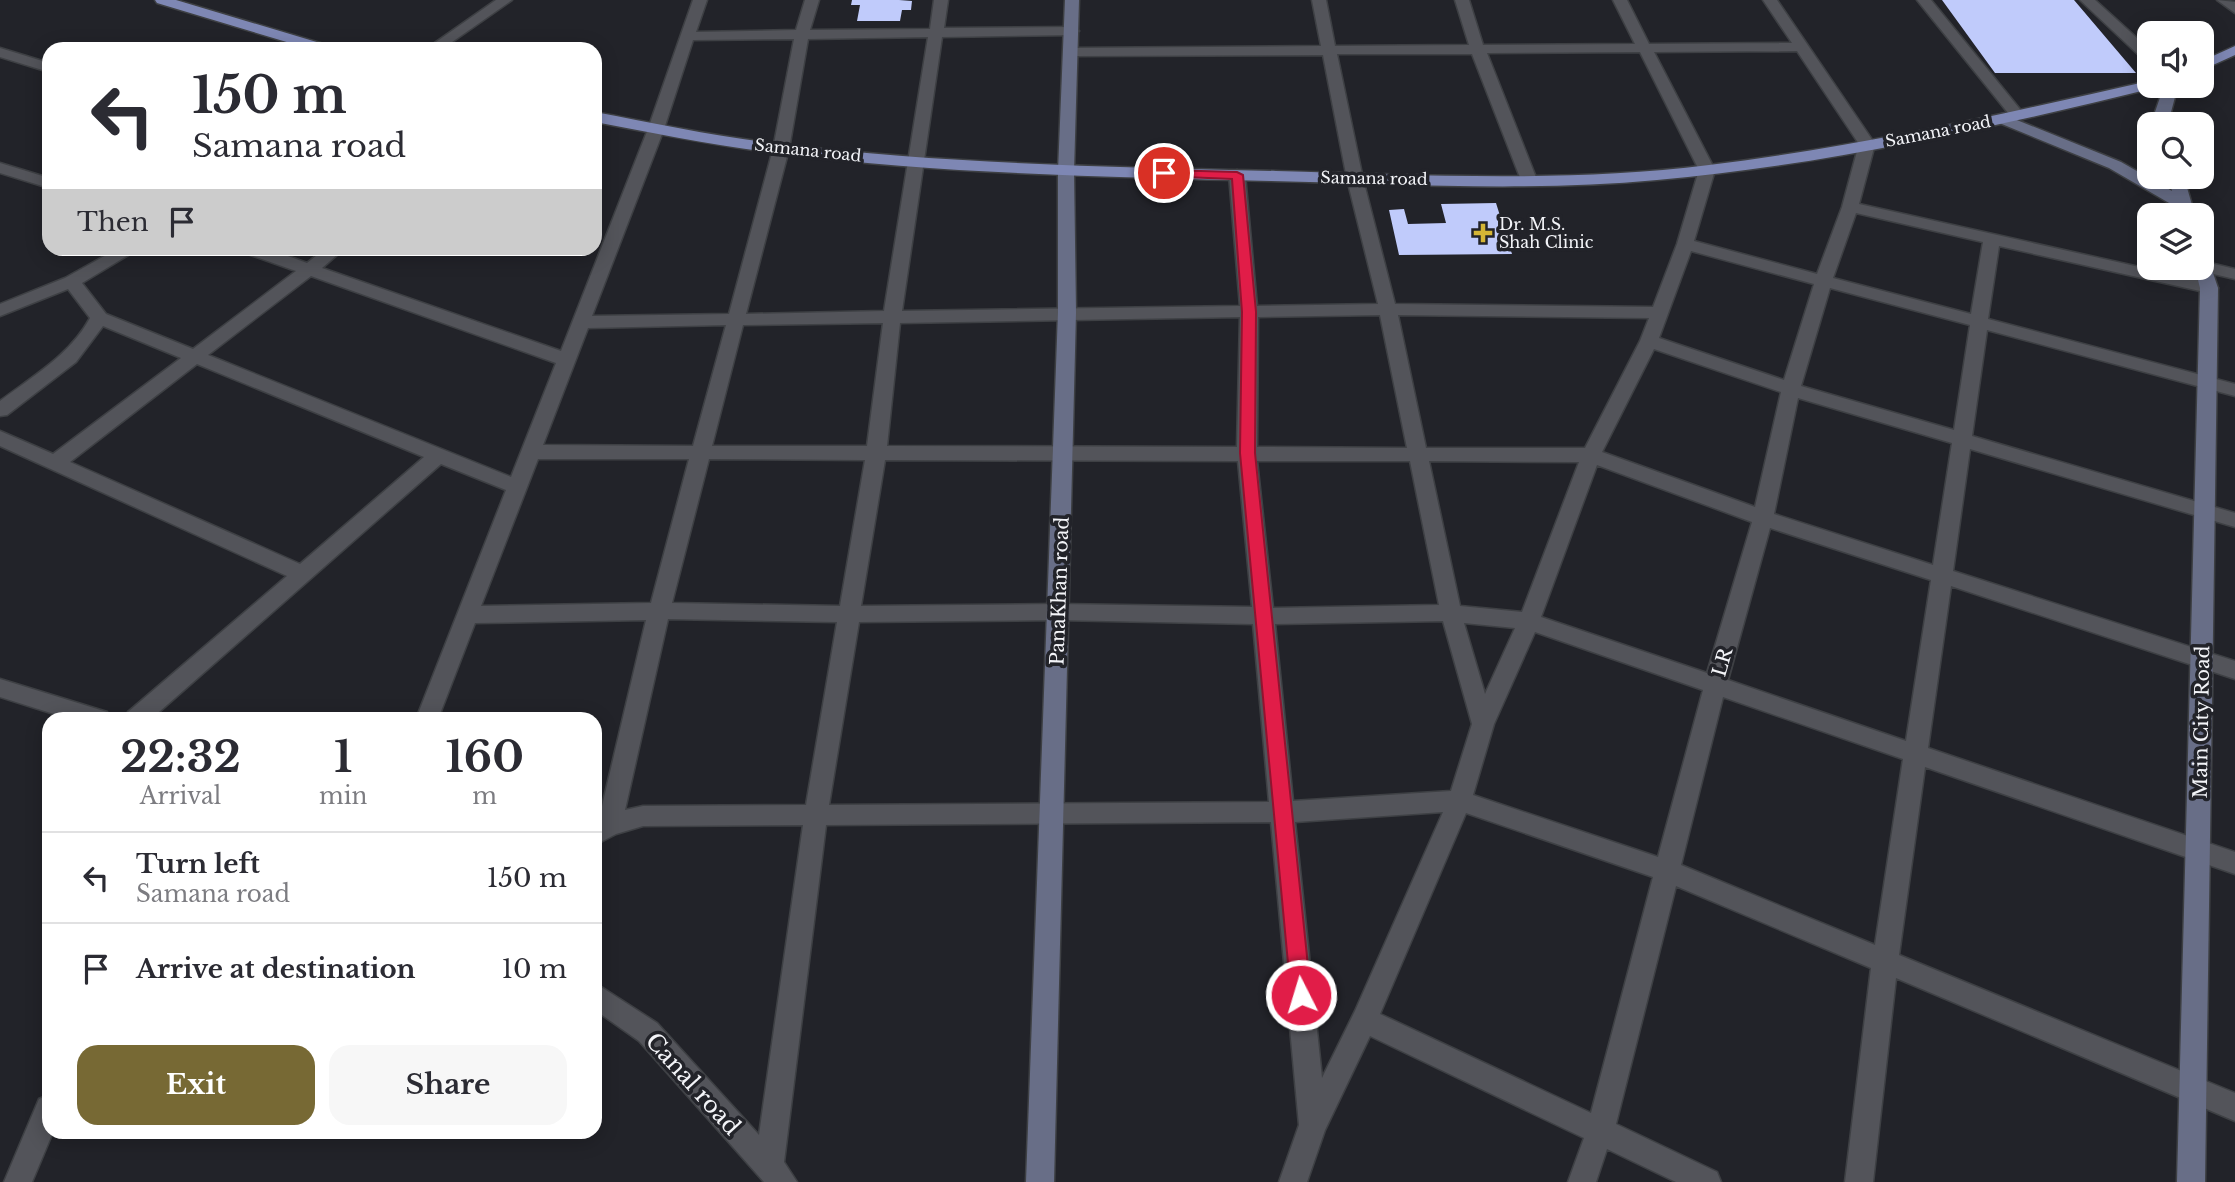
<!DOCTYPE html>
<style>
:root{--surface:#fff;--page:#f7f7f7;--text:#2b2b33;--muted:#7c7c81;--line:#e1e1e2;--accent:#776934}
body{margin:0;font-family:"Libre Baskerville",serif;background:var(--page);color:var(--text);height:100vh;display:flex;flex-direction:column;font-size:26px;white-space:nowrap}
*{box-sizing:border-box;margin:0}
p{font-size:23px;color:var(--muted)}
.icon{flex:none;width:38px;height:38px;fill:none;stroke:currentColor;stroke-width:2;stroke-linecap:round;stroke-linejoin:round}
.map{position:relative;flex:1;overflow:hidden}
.sheet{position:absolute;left:42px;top:712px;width:560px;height:427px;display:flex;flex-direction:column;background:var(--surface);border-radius:21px;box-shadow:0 4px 18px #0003}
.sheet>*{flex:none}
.top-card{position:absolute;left:42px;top:42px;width:560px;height:214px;border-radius:21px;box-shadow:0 4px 18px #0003;background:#fff;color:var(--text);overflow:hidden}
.fabs{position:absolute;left:2137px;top:21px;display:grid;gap:14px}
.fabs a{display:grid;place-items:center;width:77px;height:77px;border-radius:14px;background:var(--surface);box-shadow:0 4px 18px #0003;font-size:35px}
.pin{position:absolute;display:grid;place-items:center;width:60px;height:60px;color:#fff;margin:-30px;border:4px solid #fff;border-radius:50%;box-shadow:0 2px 7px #0007}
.me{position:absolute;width:77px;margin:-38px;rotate:355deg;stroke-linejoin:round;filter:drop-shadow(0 0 5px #0008)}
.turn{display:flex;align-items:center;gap:24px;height:147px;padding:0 35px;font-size:32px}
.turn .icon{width:91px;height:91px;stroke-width:2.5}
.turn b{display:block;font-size:49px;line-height:60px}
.then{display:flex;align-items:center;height:66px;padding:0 35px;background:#0003;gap:14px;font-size:26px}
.eta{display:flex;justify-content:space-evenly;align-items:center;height:119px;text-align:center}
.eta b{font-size:42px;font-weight:700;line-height:49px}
.button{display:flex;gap:14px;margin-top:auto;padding:14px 35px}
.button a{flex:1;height:80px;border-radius:21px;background:var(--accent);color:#fff;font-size:28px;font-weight:700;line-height:80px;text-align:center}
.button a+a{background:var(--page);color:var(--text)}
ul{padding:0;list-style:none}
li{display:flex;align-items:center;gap:21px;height:91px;padding:0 35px;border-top:2px solid var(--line)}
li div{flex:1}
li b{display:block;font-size:26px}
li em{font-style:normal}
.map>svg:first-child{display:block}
.building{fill:#c0cbfb}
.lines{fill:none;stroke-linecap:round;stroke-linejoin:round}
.street-casing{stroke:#3e4044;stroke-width:3}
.secondary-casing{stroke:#3e4044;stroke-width:3}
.primary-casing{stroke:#3e4044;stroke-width:3}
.street{fill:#53545a;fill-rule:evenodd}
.secondary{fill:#686e87;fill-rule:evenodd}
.primary{fill:#7e87b4;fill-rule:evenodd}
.route{fill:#e11d48;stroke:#92132f;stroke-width:2}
.poi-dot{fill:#d5b535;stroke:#222329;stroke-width:2.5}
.labels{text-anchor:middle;stroke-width:7;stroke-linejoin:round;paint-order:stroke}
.far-street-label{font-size:16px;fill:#f3f4f8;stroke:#222329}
.far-poi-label{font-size:16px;fill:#f3f4f8;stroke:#222329;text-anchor:start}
.street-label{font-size:19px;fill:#f3f4f8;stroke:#222329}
.near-street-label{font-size:23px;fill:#f3f4f8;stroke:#222329}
</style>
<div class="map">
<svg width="2235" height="1182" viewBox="0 0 2235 1182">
<rect width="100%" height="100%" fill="#222329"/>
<path class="building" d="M 852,0 L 899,0 L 912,1 L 911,10 L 902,10 L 900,21 L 857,21 L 860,5 L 851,5 Z
M 1942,0 L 2074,0 L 2136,73 L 1995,73 Z
M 1496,203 L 1512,254 L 1399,255 L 1389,210 L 1404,209 L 1408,224 L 1446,223 L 1441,204 Z"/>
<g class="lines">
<defs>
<path id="street" d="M 496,0 L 512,0 L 442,49 L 426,49 Z
M 693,0 L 707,0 L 696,32 L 796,30 L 805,0 L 819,0 L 810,30 L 930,29 L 934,0 L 948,0 L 944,28 L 1072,27 L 1079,31 L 1072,35 L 942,37 L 902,311 L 1240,306 L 1229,175 L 1237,170 L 1245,175 L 1257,306 L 1378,304 L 1347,179 L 1323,55 L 1072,56 L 1065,52 L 1072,48 L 1321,46 L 1312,0 L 1326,0 L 1335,46 L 1469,45 L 1455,0 L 1469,0 L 1483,45 L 1635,44 L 1613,0 L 1627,0 L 1649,44 L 1792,43 L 1763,0 L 1777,0 L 1875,144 L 1859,204 L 2215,284 L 2218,288 L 2209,293 L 1999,246 L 1988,319 L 2235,384 L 2235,396 L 1987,330 L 1972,436 L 2235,513 L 2235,527 L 1970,449 L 1953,571 L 2235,661 L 2235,679 L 1951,586 L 1928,748 L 2235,852 L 2235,874 L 1925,767 L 1899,955 L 2235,1093 L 2235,1121 L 1896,978 L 1873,1182 L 1845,1182 L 1871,968 L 1676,886 L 1616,1124 L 1717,1172 L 1721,1182 L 1676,1182 L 1607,1149 L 1596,1182 L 1568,1182 L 1584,1138 L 1370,1036 L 1325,1130 L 1307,1182 L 1279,1182 L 1299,1125 L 1271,822 L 826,825 L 784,1162 L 797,1182 L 764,1182 L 639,1041 L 595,1010 L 595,983 L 657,1023 L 759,1135 L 803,825 L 643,826 L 616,834 L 595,845 L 595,822 L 599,819 L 646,620 L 475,623 L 438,719 L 416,719 L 506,490 L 441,464 L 151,719 L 125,719 L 128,712 L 287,576 L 0,446 L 0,431 L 53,454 L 181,358 L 103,326 L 76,362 L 7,415 L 0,416 L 0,401 C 33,376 70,355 90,318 L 68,289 L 0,316 L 0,304 L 65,278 L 119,248 L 140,248 L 82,283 L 106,314 L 193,349 L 296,271 L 242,252 L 240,248 L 266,248 L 307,263 L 326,248 L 345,248 L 322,268 L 561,351 L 648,129 ZM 928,37 L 884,311 L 746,314 L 789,149 L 808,39 ZM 794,39 L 773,149 L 729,314 L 592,316 L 664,129 L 693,40 ZM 1797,51 L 1859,144 L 1842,207 L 1817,274 L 1694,241 L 1715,170 L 1654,52 ZM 1640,52 L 1699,170 L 1677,244 L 1653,307 L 1395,304 L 1363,179 L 1337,54 L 1472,54 L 1521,180 L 1529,185 L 1537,180 L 1487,53 ZM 1856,213 L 1983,242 L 1971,314 L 1833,278 ZM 1691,251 L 1814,284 L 1784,380 L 1659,338 ZM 311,276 L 556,363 L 511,477 L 208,355 ZM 1830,288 L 1970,325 L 1954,430 L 1801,386 ZM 1380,315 L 1407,448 L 1257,447 L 1258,317 ZM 1398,315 L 1649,318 L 1640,341 L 1585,448 L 1426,448 ZM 1240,317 L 1237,447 L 887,446 L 900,323 ZM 883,323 L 867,446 L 712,446 L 743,325 ZM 726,325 L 693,446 L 543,445 L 588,328 ZM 1654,349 L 1781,392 L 1755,507 L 1602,452 ZM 197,364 L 424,457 L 300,564 L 70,462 ZM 1798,398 L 1952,443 L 1933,565 L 1774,514 ZM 538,459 L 689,459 L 651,603 L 481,606 ZM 709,459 L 865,460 L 840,606 L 672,603 ZM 885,460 L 1238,461 L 1252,607 L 1058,604 L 861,606 ZM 1257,461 L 1410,461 L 1439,605 L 1273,608 ZM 1429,461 L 1579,462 L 1522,612 L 1460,606 ZM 1597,465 L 1752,522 L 1707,673 L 1541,617 ZM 1770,528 L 1931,580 L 1906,741 L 1728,680 ZM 668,619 L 837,622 L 806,805 L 643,806 L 625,810 ZM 1058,620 L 1253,624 L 1269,802 L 829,805 L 859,622 ZM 1443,621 L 1472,724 L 1451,791 L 1293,801 L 1275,624 ZM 1464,623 L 1515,628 L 1485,694 ZM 1535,632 L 1703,690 L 1658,857 L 1473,795 L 1494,724 ZM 1723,697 L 1903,759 L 1875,945 L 1681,865 ZM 1443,812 L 1355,1011 L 1322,1078 L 1295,822 ZM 1466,813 L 1653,877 L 1591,1113 L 1380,1014 Z
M 1917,0 L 1931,0 L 2023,113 L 2026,116 L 2023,119 L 2013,119 Z
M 2080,0 L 2095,0 L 2149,49 L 2149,61 L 2144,60 Z
M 2217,0 L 2235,2 L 2235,13 Z
M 0,48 L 49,63 L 49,72 L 0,57 Z
M 0,163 L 49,178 L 49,188 L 0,173 Z
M 2202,261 L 2235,269 L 2235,279 L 2196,270 L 2195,268 L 2202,268 Z
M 0,679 L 107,712 L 110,719 L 70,719 L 0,697 Z
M 49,1095 L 49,1132 L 53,1132 L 32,1182 L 4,1182 L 39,1099 Z"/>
<path id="secondary" d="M 1065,0 L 1079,0 L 1074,171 L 1076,312 L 1054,1182 L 1026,1182 L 1058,312 L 1058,171 Z
M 2164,86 L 2178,86 L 2171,112 L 2172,124 L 2157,124 L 2155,112 Z
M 2002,114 L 2121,162 L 2172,191 L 2168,177 L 2184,177 L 2194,212 L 2192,215 L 2180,215 L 2176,207 L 2109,168 L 1997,122 L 1994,119 Z
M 2202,259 L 2210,264 L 2218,288 L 2205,1182 L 2177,1182 L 2200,288 L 2195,268 L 2202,268 Z"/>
<path id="primary" d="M 155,0 L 176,0 L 330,46 L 332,49 L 310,49 L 157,3 Z
M 2235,46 L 2235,55 L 2202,70 L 2202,61 Z
M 2149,81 L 2149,86 L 2156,86 L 2154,88 C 1991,128 1825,165 1657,180 C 1529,192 1399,184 1271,181 C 1108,177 944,174 782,154 C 719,146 657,134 595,122 L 595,112 C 657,124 719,137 781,144 C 945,164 1111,167 1276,171 C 1420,175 1565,183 1709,165 C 1857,147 2004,114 2149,81 Z"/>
</defs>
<use href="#street" class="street-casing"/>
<use href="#secondary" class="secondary-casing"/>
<use href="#primary" class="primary-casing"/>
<use href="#street" class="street"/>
<use href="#secondary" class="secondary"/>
<use href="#primary" class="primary"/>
</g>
<path class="route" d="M 1164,170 L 1237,172 L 1243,175 L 1256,312 L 1255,453 L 1311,995 L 1308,1001 L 1301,1004 L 1294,1001 L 1291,995 L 1240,453 L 1242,312 L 1232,179 L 1160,176 L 1158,173 Z"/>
<path class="poi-dot" d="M1479.5 222.5h7v7h7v7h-7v7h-7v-7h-7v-7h7z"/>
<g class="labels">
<g class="far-street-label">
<text transform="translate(1938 131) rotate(-11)" y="6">Samana road</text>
<text transform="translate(808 150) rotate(6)" y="6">Samana road</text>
<text transform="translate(1374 178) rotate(1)" y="6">Samana road</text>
</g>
<g class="far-poi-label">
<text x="1499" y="230">Dr. M.S.<tspan x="1499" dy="18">Shah Clinic</tspan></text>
</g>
<g class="street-label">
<text transform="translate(1059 591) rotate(-88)" y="7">PanaKhan road</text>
<text transform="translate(1722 662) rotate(-74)" y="7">LR</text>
<text transform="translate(2201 722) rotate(-89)" y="7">Main City Road</text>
</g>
<g class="near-street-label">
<text transform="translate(693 1084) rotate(48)" y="8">Canal road</text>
</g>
</g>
</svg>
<div class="fabs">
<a><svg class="icon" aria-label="sound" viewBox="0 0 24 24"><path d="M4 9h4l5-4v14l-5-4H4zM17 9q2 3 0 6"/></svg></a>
<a><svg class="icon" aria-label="search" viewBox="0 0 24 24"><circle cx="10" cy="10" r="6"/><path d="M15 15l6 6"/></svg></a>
<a><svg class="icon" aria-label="layers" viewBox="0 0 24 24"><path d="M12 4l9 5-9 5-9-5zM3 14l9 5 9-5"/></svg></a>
</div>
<div class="pin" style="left:1164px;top:173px;background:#d93025"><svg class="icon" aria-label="arrive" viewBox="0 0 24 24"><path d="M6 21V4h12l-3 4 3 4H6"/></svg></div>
<svg class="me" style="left:1301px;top:995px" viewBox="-20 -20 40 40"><circle r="17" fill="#e11d48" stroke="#fff" stroke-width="3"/><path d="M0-11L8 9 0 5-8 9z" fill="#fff"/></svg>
<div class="top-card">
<div class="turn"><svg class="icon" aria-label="left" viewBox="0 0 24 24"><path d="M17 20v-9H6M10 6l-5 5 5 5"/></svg><div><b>150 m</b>Samana road</div></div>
<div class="then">Then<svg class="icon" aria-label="arrive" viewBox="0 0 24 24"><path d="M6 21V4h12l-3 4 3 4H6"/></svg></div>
</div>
<section class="sheet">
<div class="eta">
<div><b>22:32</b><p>Arrival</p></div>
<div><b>1</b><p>min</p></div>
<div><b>160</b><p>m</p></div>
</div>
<ul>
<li><svg class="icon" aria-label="left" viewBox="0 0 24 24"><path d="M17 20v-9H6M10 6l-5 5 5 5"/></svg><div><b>Turn left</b><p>Samana road</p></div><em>150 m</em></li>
<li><svg class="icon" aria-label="arrive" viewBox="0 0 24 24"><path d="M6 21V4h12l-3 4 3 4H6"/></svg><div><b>Arrive at destination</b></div><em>10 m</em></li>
</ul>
<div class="button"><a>Exit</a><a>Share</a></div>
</section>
</div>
